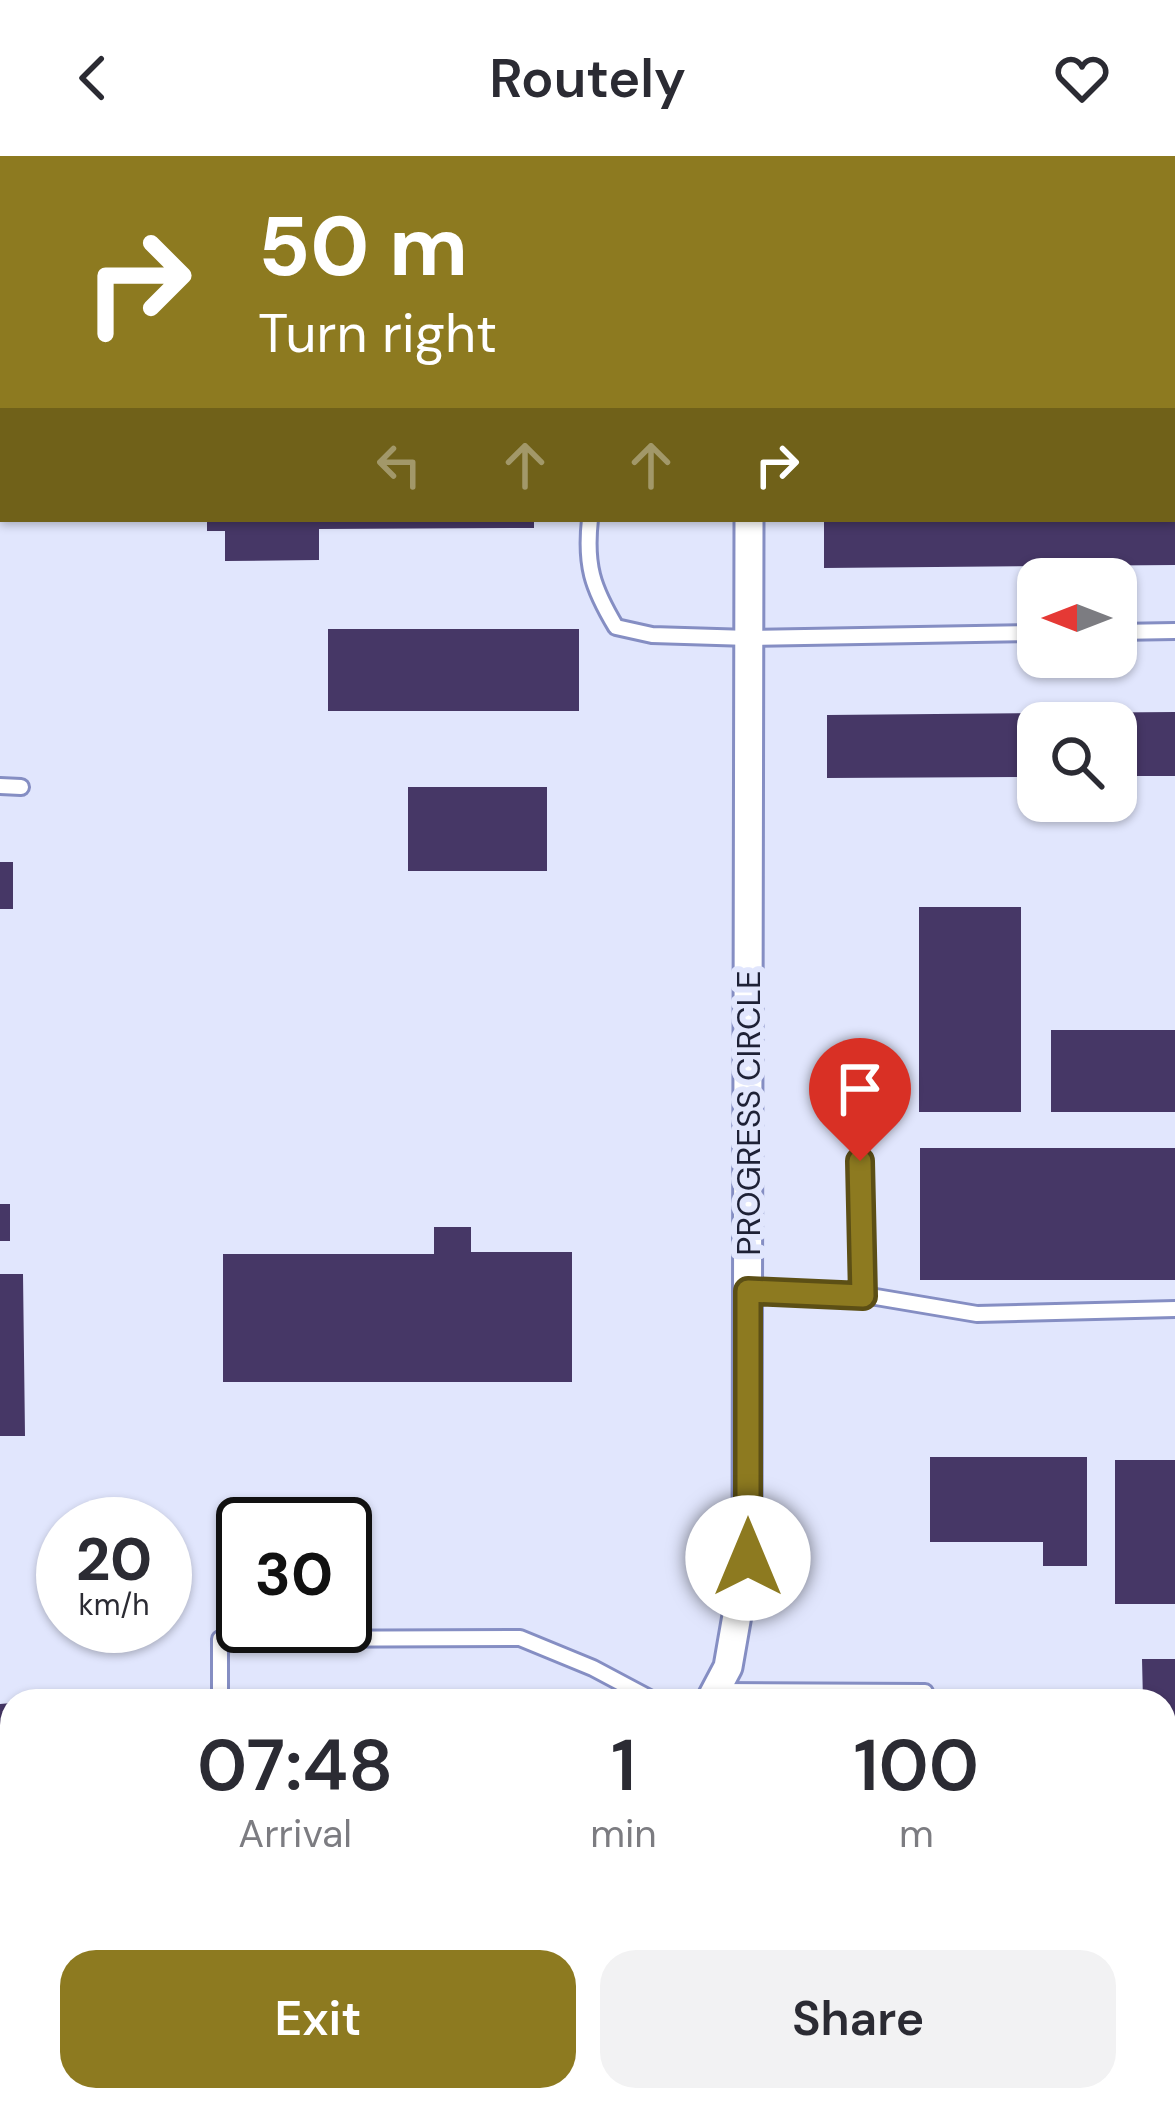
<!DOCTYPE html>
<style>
:root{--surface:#fff;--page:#f2f2f3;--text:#2b2b33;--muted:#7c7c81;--accent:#8d7a20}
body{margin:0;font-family:"DM Sans",sans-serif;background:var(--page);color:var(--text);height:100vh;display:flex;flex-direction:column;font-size:45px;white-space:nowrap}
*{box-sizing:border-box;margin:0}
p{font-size:39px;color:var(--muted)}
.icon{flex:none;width:66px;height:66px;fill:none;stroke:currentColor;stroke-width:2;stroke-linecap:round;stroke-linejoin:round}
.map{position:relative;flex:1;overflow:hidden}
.details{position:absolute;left:0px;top:1533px;width:1176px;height:423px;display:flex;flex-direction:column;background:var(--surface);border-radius:36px 36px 0 0;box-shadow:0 3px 9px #0004}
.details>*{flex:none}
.top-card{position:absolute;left:0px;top:0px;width:1176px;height:366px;box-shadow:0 3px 9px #0004;background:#8d7a20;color:#fff;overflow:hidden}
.needle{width:78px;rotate:270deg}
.buttons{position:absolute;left:1017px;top:402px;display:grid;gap:24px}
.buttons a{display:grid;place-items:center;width:120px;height:120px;border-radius:24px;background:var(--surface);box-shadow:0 3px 9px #0004;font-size:60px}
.speed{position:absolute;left:36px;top:1341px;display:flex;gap:24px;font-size:60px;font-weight:700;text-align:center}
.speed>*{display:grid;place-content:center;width:156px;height:156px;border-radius:50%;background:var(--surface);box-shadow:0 3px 9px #0004;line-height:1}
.speed small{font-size:30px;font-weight:400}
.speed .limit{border:6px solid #111;border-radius:18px;background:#fff;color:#111}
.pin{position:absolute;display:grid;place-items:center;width:102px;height:102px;color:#fff;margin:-123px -51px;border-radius:50% 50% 50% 0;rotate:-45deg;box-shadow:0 0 12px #0007}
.pin .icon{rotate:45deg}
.me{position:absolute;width:132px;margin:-66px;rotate:0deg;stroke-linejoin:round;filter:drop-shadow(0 0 9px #0008)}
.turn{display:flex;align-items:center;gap:42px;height:252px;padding:0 60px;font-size:54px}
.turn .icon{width:156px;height:156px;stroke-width:2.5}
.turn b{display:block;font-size:84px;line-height:102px}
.lanes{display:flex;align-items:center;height:114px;padding:0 60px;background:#0003;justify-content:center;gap:60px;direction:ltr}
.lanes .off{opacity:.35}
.eta{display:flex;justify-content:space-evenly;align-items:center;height:204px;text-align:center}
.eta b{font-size:72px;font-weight:600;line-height:84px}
.action{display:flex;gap:24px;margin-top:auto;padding:24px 60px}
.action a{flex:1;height:138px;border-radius:36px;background:var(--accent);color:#fff;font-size:48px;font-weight:600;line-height:138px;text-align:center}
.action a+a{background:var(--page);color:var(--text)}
header{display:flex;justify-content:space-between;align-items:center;height:156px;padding:0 60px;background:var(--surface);font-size:54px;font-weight:600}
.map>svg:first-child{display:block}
.building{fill:#463766}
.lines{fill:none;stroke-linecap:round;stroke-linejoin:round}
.lane-casing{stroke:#858ec3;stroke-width:20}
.street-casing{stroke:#858ec3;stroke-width:33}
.lane{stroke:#fff;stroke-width:14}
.street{stroke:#fff;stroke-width:27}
.route-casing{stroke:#5c4f15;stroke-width:30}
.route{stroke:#8d7a20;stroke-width:21}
.labels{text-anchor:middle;stroke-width:12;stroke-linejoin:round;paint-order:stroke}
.street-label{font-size:33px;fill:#1e2136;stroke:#e1e6fd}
</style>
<header><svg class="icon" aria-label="back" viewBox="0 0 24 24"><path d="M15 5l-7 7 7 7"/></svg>Routely<svg class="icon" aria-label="heart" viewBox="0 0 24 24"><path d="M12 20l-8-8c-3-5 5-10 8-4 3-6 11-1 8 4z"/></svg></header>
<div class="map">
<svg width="1175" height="1955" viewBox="0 0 1175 1955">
<rect width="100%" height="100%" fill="#e1e6fd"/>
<path class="building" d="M 207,363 L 534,363 L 534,372 L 319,373 L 319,404 L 225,405 L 225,375 L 207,375 Z
M 824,363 L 1175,363 L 1175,409 L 824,412 Z
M 328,473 L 579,473 L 579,555 L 328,555 Z
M 1175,556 L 1175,620 L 1116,620 L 1116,567 L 1038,567 L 1038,621 L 827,622 L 827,559 Z
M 408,631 L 547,631 L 547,715 L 408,715 Z
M 0,706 L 13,706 L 13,753 L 0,753 Z
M 919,751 L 1021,751 L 1021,956 L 919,956 Z
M 1051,874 L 1175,874 L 1175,956 L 1051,956 Z
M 920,992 L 1175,992 L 1175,1124 L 920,1124 Z
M 0,1048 L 10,1048 L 10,1085 L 0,1085 Z
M 434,1071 L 471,1071 L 471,1096 L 572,1096 L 572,1226 L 223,1226 L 223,1098 L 434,1098 Z
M 0,1118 L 23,1118 L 25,1280 L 0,1280 Z
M 930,1301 L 1087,1301 L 1087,1410 L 1043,1410 L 1043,1386 L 930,1386 Z
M 1115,1304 L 1175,1304 L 1175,1448 L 1115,1448 Z
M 1142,1503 L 1175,1503 L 1175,1717 L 1164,1717 L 1164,1545 L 1143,1545 Z
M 12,1547 L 12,1722 L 0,1723 L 0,1548 Z"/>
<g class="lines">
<defs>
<path id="lane" d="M 590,363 C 585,409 592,431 616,471 L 652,479 L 749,482 L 1038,477
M 1116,476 L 1175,475
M 0,630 L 21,631
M 860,1005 L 863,1140
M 748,1135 L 876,1141 L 977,1158 L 1175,1153
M 715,1535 L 925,1536 L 925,1545
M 220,1545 L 220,1483 L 520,1482 L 593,1512 L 655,1545
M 1164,1819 L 1175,1821
M 1164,1935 L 1175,1935
M 951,1955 L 951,1944"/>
<path id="street" d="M 750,3 L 750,0
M 710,1545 L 728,1511 L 747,1402 L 749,363
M 0,1813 L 12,1813
M 649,1944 L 650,1955"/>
</defs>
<use href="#lane" class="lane-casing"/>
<use href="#street" class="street-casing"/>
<use href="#lane" class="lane"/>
<use href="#street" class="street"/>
</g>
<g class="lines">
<defs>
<path id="route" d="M 748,1402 L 748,1135 L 863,1140 L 860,1005"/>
</defs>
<use href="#route" class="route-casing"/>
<use href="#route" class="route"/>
</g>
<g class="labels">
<g class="street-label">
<text transform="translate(748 957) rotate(-90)" y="12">PROGRESS CIRCLE</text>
</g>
</g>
</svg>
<div class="buttons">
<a><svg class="needle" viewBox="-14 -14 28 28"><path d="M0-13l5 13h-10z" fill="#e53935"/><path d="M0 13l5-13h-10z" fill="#7c7c81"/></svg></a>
<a><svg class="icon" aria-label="search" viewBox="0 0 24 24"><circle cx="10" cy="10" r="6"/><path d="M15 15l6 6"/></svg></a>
</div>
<div class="speed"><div>20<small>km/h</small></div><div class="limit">30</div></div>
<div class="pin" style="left:860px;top:1005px;background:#d93025"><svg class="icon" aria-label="arrive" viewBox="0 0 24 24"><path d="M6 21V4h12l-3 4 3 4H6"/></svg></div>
<svg class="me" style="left:748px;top:1402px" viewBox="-20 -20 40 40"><circle r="19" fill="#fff"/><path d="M0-13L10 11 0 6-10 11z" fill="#8d7a20"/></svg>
<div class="top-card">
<div class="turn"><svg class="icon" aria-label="right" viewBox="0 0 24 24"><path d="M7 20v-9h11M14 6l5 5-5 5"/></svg><div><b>50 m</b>Turn right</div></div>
<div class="lanes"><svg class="icon off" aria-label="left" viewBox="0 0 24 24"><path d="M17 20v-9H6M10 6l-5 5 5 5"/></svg><svg class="icon off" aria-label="ahead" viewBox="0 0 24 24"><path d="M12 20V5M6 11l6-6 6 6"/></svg><svg class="icon off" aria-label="ahead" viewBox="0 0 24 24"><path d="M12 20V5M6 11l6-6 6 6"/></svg><svg class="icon" aria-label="right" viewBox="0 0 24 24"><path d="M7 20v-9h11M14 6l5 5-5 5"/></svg></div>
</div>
<section class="details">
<div class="eta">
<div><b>07:48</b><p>Arrival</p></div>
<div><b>1</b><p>min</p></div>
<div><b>100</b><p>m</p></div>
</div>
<div class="action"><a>Exit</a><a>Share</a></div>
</section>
</div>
